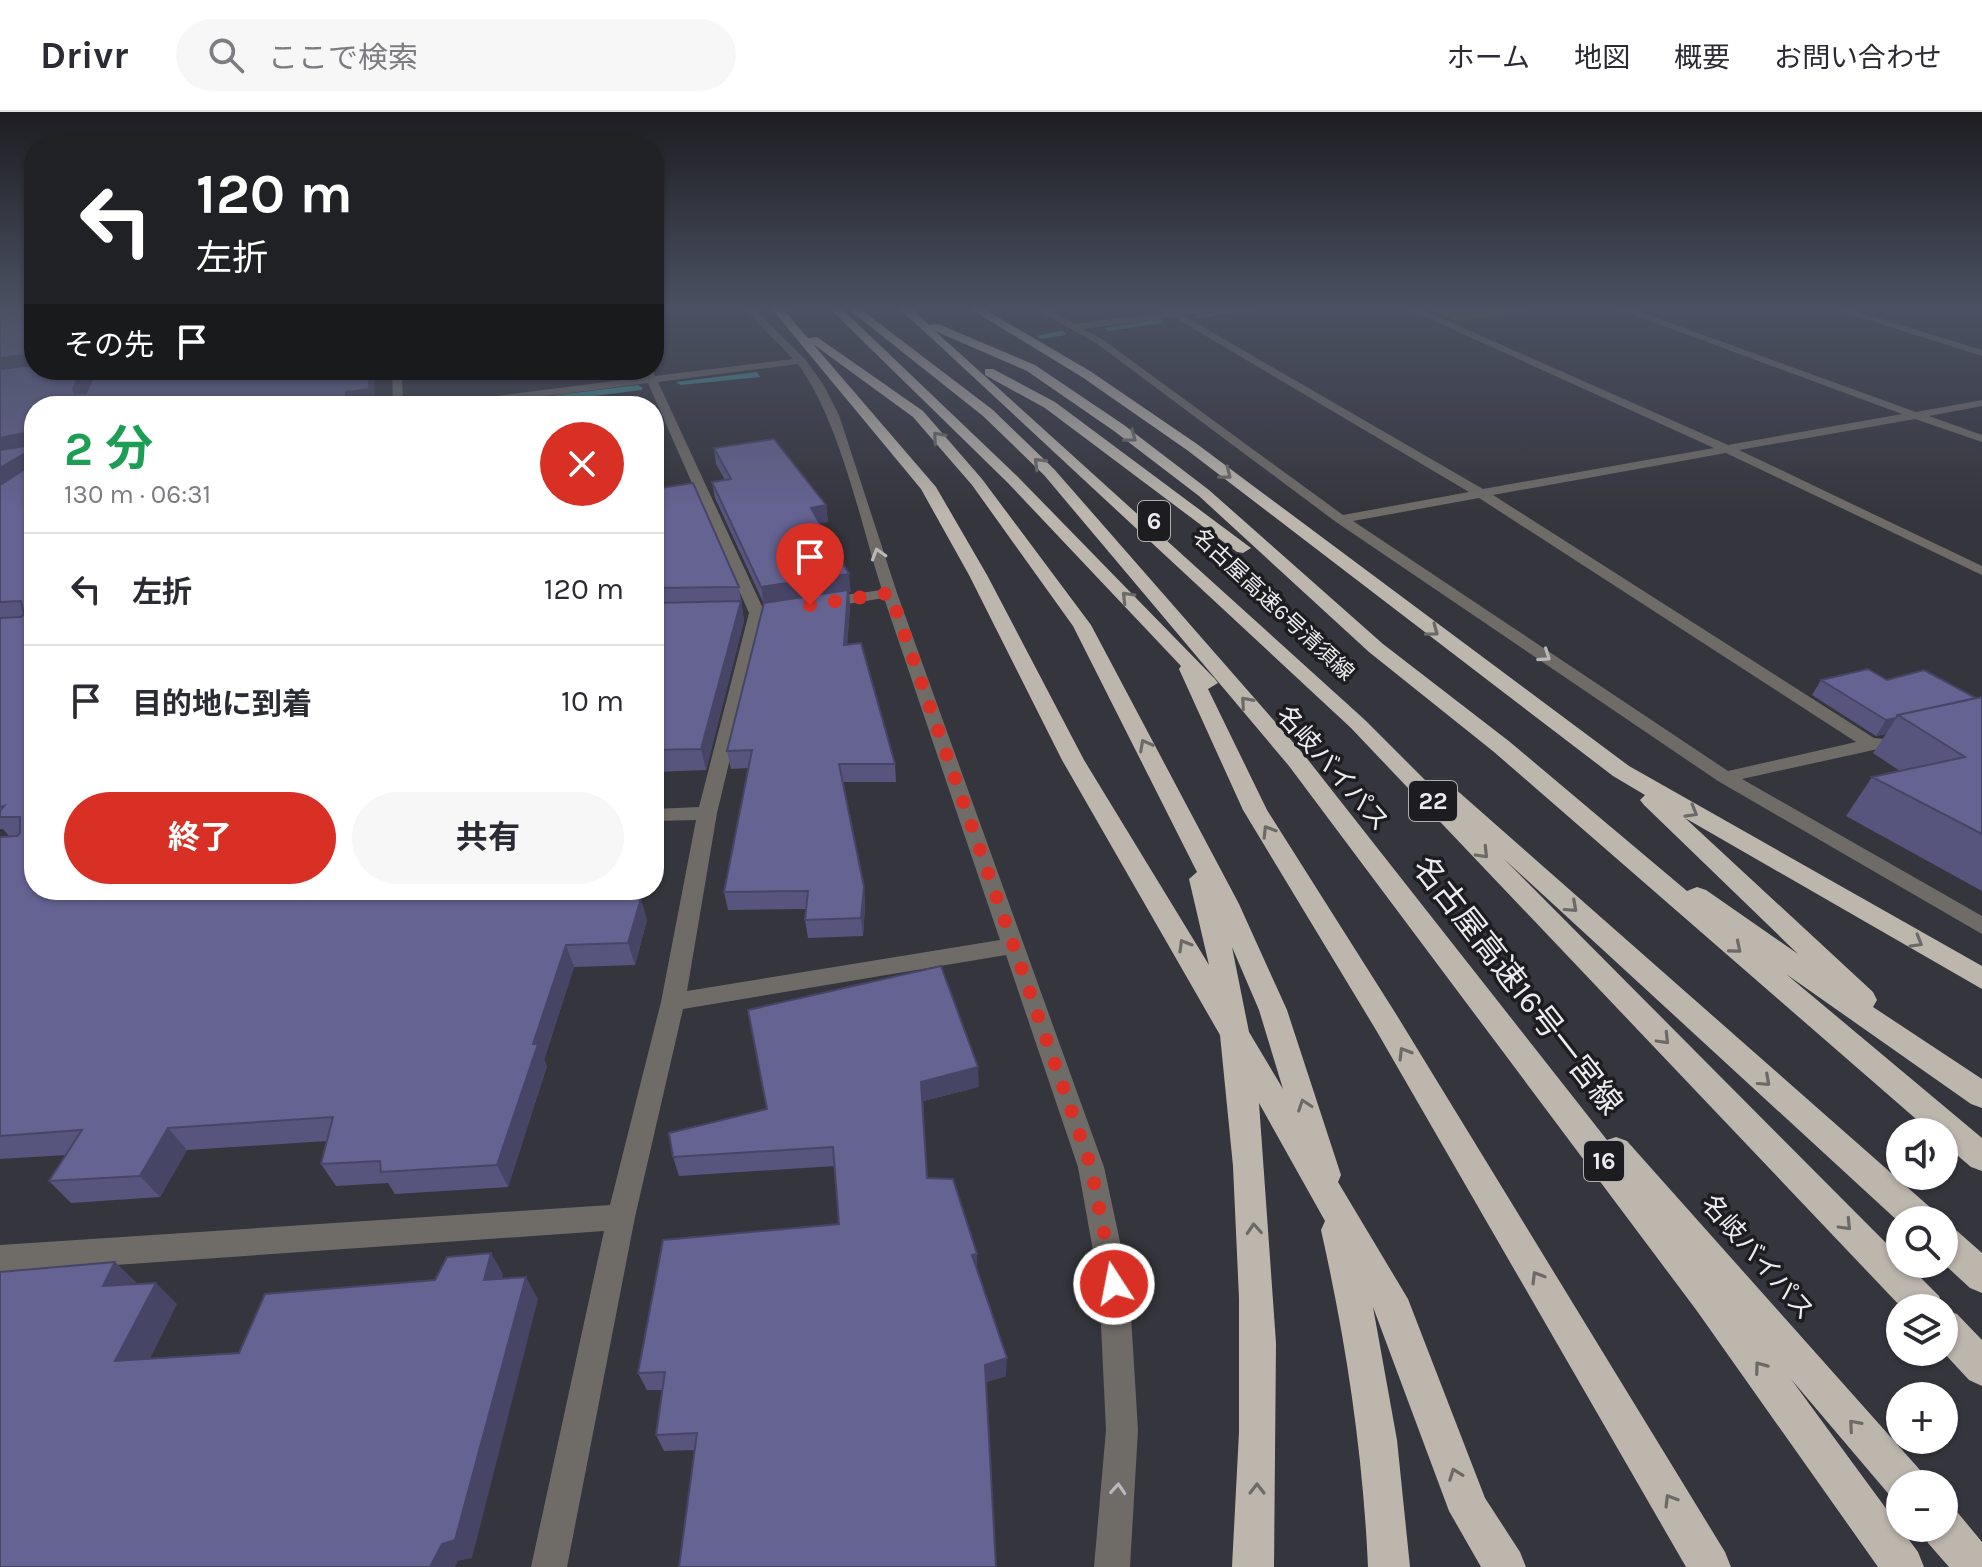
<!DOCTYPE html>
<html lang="ja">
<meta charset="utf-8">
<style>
:root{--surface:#fff;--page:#f7f7f7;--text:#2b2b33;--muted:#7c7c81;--line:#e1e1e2;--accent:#d93025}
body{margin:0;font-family:Karla,"Noto Sans JP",sans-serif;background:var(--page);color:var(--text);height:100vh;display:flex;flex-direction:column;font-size:30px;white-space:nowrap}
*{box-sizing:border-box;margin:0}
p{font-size:26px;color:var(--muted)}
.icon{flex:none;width:44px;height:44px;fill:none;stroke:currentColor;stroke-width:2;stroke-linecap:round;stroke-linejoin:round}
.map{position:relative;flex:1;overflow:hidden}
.drawer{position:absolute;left:24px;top:284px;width:640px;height:504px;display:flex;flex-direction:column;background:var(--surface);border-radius:32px;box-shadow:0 2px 6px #0004}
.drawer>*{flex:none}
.banner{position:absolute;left:24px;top:24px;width:640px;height:244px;border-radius:32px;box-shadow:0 2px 6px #0004;background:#202124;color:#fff;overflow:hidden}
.fabs{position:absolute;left:1886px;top:1006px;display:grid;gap:16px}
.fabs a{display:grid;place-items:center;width:72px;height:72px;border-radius:50%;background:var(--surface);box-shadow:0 2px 6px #0004;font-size:40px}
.pin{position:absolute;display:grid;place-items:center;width:68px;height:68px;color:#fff;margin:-82px -34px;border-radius:50% 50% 50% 0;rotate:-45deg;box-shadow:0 0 8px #0007}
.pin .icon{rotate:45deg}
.me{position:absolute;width:88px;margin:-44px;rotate:349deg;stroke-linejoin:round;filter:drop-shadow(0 0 6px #0008)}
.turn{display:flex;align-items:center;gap:28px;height:168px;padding:0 40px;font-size:36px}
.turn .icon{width:104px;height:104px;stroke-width:2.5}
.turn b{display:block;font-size:56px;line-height:68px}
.then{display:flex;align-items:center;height:76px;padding:0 40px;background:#0003;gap:16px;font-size:30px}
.round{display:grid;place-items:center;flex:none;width:84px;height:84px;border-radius:42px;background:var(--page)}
.head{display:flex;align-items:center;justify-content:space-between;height:136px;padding:0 40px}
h1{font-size:48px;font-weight:700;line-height:60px;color:#1e9e55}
.primary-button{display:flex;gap:16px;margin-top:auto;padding:16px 40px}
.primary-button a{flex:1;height:92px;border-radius:48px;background:var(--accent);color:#fff;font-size:32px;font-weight:700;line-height:92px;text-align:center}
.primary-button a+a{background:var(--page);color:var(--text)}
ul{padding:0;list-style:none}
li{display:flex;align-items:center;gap:24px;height:112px;padding:0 40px;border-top:2px solid var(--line)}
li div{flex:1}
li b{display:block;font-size:30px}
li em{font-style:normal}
header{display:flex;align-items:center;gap:48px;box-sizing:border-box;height:112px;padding:0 40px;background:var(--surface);border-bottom:2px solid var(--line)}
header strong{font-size:38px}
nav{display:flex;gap:44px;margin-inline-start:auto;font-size:28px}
.search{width:560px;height:72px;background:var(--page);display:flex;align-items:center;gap:20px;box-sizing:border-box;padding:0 28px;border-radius:44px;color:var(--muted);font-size:30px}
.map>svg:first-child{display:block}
.green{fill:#565c35}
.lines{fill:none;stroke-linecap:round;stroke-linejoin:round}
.stream{fill:#479097;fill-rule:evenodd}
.minor{fill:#6f6c68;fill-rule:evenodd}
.highway{fill:#bcb6ad;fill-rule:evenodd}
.wall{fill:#57557e}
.shaded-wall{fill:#474566}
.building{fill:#656392;stroke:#474566;stroke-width:2}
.oneway{stroke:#6c6a67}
.oneway2{stroke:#b9b8ba}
.route{stroke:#d93025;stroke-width:14;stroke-dasharray:0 25.2}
.labels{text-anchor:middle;stroke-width:7;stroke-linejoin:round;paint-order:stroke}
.far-street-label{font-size:22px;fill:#ebebf0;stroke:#1d1d21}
.shield{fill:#1d1d21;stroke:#adadb2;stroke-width:2}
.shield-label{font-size:24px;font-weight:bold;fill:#ebebf0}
.street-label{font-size:26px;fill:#ebebf0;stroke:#1d1d21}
.near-street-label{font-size:32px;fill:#ebebf0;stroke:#1d1d21}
</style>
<header>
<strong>Drivr</strong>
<div class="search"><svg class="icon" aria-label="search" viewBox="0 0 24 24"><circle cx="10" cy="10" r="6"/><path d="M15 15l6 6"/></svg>ここで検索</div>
<nav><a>ホーム</a><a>地図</a><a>概要</a><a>お問い合わせ</a></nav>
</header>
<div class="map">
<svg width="1982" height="1455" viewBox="0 0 1982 1455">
<rect width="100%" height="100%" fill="#35353d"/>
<path class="green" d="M 1427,196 L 1547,196 L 1456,209 Z"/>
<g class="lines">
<path class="stream" d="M 1239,196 L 1265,196 L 1199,206 L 1195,204 Z
M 1160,207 L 1163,211 L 1108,219 L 1104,216 Z
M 1063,218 L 1066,223 L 1041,227 L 1037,224 Z
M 757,260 L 760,265 L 681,273 L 676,270 Z
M 638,273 L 643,276 L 641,278 L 517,294 L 488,294 L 493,291 Z"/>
<path class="minor" d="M 744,196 L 753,196 L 805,247 L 823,272 L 839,303 L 897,481 L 1104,1055 L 1129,1172 L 1138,1318 L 1130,1455 L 1094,1455 L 1106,1318 L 1099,1172 L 1078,1055 L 1006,843 L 683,897 L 635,1105 L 567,1455 L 531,1455 L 604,1119 L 0,1161 L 0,1133 L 610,1093 L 661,890 L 696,708 L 654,709 L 654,697 L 699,695 L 749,501 L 648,271 L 468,294 L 437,294 L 442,291 L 645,265 L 642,258 L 652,258 L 655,264 L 793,247 ZM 798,252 C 840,310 860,409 882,478 L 823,486 L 815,491 L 823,496 L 884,486 L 1000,828 L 687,879 L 717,701 L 765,501 L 658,270 Z
M 1033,196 L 1045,196 L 1075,212 L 1166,200 L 1161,196 L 1177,199 L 1225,196 L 1184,204 L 1483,377 L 1714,336 L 1406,196 L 1418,196 L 1728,333 L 1902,302 L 1615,196 L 1629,196 L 1916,300 L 1982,288 L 1982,294 L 1929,304 L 1982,323 L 1982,330 L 1915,307 L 1739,338 L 1982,454 L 1982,463 L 1726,341 L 1493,383 L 1874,626 L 1884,627 L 1887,631 L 1878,637 L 1742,667 L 1982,804 L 1982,822 L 1718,669 L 1336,410 L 1096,231 ZM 1174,205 L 1469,380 L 1343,403 L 1102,227 L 1083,217 ZM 1479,386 L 1856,630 L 1728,659 L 1353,409 Z
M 1830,196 L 1845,196 L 1982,238 L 1982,244 Z
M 392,258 L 402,258 L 403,294 L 393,294 Z"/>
<path class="highway" d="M 771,196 L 782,196 L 808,226 L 817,225 L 923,299 L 982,367 L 1091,513 L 1239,792 L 1287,898 L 1341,1063 L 1338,1070 L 1408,1187 L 1485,1386 L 1520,1440 L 1526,1455 L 1481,1455 L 1449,1399 L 1373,1195 L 1397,1328 L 1410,1455 L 1368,1455 C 1363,1341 1346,1229 1321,1118 L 1325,1109 L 1259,991 L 1276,1231 L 1274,1455 L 1232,1455 L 1239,1320 L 1239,1186 L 1233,1054 L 1220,923 L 1062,648 L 969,463 L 921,377 ZM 813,232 L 913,305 L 972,373 L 1073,514 L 1197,760 L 1189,767 L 1209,853 L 1084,648 L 987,463 L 936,375 ZM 1232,835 L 1259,898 L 1283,977 L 1249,920 Z
M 829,196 L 841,196 L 1018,365 L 1215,567 L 1218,571 L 1208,577 L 1267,698 L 1396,902 L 1725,1440 L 1731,1455 L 1686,1455 L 1376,918 L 1243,698 L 1179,557 L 1181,554 L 1008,371 Z
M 847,196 L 859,196 L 993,298 L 1054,357 L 1305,644 L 1607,1028 L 1616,1025 L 1627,1029 L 1920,1358 L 1926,1372 L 1900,1372 L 1900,1390 L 1892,1386 L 1791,1267 L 1918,1440 L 1924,1455 L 1878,1455 L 1697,1199 L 1289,654 L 1044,363 L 983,304 Z
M 899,196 L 911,196 L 929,213 L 938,212 L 1035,253 L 1124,313 L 1209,378 L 1383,532 L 1510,630 L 1687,779 L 1697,775 L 1706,778 L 1798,842 L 1644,693 L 1640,688 L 1645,683 L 1613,664 L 1187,338 L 1082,265 L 969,196 L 982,196 L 1090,259 L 1197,332 L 1629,654 L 1982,854 L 1982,877 L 1685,706 L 1873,880 L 1877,888 L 1873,895 L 1982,967 L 1982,996 L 1971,992 L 1786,862 L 1982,1026 L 1982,1059 L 1971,1055 L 1944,1032 L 1944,1020 L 1931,1020 L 1494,640 L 1369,540 L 1199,384 L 1114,319 L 1027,259 L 935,219 L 1365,608 L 1434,677 L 1444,672 L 1452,674 L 1932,1097 L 1937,1108 L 1900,1108 L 1900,1111 L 1503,746 L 1900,1145 L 1900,1152 L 1907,1152 L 1939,1184 L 1944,1196 L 1902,1196 L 1351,616 Z
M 985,257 L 993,257 L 1055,290 L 1251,436 L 1243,441 L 1237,440 L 1045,296 L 985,263 Z
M 1944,1113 L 1956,1118 L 1982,1141 L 1982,1181 L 1970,1176 L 1944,1152 Z
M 1944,1197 L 1957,1202 L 1982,1228 L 1982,1274 L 1969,1268 L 1943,1240 Z
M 1944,1396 L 1958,1401 L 1982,1430 L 1982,1455 L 1949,1455 L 1928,1431 L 1922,1416 L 1944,1416 Z"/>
</g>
<path class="wall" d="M 0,196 L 34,258 L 92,258 L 93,262 L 87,278 L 375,293 L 34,294 L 34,778 L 625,778 L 626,781 L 625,786 L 647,808 L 635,853 L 574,855 L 544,948 L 547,954 L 508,1075 L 395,1082 L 388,1071 L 336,1074 L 321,1052 L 327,1029 L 187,1038 L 160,1085 L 71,1091 L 49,1069 L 66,1043 L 0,1047 L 0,725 L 9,724 L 3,717 L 0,717 Z
M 714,336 L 826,393 L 828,410 L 820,411 L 851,480 L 849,480 L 850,494 L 847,532 L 895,652 L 896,670 L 843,670 L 864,775 L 865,794 L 863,824 L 808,826 L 805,808 L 806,797 L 728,798 L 724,780 L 748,656 L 731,657 L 727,639 L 764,492 L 715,386 L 712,370 L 725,368 L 716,352 Z
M 654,377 L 739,475 L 744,509 L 706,658 L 654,660 Z
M 1821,568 L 1887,568 L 1976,586 L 1982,585 L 1982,779 L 1846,704 L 1872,665 L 1900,659 L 1873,641 L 1886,622 L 1876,624 L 1812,583 Z
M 979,975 L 923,989 L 927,1066 L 977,1142 L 977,1159 L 1006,1264 L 986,1270 L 694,1338 L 664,1339 L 656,1323 L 662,1278 L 647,1278 L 638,1261 L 839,1112 L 835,1054 L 679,1064 L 673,1045 Z"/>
<path class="shaded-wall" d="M 34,242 L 34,258 L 0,262 L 0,246 Z
M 81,258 L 92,258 L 93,262 L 81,293 L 73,277 Z
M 369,258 L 374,258 L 375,293 L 346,294 L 346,280 Z
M 24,321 L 34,338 L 0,345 L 0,326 Z
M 24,342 L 34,358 L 0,380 L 0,356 Z
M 826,393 L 828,410 L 813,412 L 811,396 Z
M 849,462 L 851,480 L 849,480 L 850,494 L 846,550 L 764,493 L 761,475 Z
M 741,489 L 744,509 L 706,658 L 701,637 Z
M 1896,606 L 1886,622 L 1876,624 L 1886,608 Z
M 864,775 L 865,794 L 863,824 L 861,806 Z
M 615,778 L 625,778 L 626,781 L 620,809 L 613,787 Z
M 641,786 L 647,808 L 635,853 L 628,831 Z
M 566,833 L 574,855 L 544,948 L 547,954 L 508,1075 L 497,1053 L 533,932 Z
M 978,955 L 979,975 L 923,989 L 921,970 Z
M 168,1016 L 187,1038 L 160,1085 L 140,1064 Z
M 491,1141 L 503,1162 L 498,1189 L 484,1168 Z
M 977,1142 L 977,1161 L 972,1143 Z
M 115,1150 L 137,1171 L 103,1174 Z
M 526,1165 L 538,1187 L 472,1446 L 458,1449 L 455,1455 L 430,1455 Z
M 156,1171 L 177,1192 L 139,1269 L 115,1249 Z
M 1007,1246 L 1006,1264 L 986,1270 L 985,1253 Z"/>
<path class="building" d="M 0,196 L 34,196 L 34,242 L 0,246 Z
M 34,253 L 34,258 L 81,258 L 73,277 L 75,281 L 86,281 L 96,258 L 369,258 L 369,277 L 346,280 L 346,294 L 34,294 L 34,778 L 615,778 L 613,787 L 641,786 L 628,831 L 566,833 L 533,932 L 538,932 L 497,1053 L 381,1060 L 380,1049 L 321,1052 L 333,1005 L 168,1016 L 140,1064 L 49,1069 L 82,1018 L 0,1024 L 0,725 L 17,724 L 20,721 L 20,705 L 0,705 L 0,699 L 4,694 L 0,695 L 0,506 L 21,505 L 24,502 L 21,489 L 0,490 L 0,373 L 25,357 L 24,342 L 0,356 L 0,338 L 26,334 L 27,324 L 24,321 L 0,326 L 0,257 Z
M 774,327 L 826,393 L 811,396 L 849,462 L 761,475 L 712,370 L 731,367 L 714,336 Z
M 693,371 L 739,475 L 654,476 L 654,377 Z
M 848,478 L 844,533 L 861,531 L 895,652 L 839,652 L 864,775 L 861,806 L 805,808 L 808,779 L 724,780 L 752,638 L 727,639 L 764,491 Z
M 741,489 L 701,637 L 654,638 L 654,491 Z
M 1868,557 L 1887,568 L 1924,558 L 1976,586 L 1898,603 L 1896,606 L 1886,608 L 1821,568 Z
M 1982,585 L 1982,722 L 1872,665 L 1965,645 L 1898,603 Z
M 941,854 L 978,955 L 921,970 L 927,1066 L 953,1067 L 977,1142 L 972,1143 L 1007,1246 L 985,1253 L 996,1455 L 679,1455 L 697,1321 L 656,1323 L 665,1260 L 638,1261 L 663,1128 L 839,1112 L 833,1035 L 673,1045 L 669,1021 L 767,997 L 748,898 Z
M 491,1141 L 484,1168 L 526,1165 L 455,1428 L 442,1432 L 430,1455 L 0,1455 L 0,1160 L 115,1150 L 103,1174 L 156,1171 L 115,1249 L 239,1241 L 265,1182 L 435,1168 L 447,1145 Z"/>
<defs><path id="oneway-chevron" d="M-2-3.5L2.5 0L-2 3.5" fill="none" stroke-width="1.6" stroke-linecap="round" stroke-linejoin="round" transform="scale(2)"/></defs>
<g class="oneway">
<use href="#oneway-chevron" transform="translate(938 325) rotate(-131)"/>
<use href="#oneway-chevron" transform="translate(1131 325) rotate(37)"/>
<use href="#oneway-chevron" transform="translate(1039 351) rotate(-135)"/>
<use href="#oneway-chevron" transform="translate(1226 362) rotate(38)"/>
<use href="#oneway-chevron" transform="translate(1127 485) rotate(-134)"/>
<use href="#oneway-chevron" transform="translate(1433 519) rotate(37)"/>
<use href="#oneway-chevron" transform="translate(1246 590) rotate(-131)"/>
<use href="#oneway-chevron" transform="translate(1145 633) rotate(-118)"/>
<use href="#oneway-chevron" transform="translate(1692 700) rotate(30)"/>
<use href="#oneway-chevron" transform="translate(1268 719) rotate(-122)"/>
<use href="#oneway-chevron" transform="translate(1483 741) rotate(46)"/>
<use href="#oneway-chevron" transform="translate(1572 795) rotate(42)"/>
<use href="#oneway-chevron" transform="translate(1917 830) rotate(30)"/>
<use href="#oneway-chevron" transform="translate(1184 833) rotate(-120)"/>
<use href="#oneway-chevron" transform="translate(1736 836) rotate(40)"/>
<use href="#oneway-chevron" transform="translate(1664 927) rotate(46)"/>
<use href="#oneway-chevron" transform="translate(1404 941) rotate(-121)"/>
<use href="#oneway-chevron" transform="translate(1765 969) rotate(42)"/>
<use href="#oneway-chevron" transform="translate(1304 993) rotate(-109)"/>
<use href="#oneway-chevron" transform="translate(1846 1113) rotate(46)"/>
<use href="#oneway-chevron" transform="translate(1254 1117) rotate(-94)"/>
<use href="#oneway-chevron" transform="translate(1537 1165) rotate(-121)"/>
<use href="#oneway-chevron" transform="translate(1760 1255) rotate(-126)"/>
<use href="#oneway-chevron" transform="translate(1854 1313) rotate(-131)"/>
<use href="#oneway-chevron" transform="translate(1455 1362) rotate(-110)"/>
<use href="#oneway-chevron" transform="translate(1257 1377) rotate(-90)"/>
<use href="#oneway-chevron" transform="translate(1670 1388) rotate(-121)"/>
</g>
<g class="oneway2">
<use href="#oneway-chevron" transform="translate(878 442) rotate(-107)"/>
<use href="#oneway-chevron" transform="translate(1545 544) rotate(34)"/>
<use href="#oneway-chevron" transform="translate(1118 1377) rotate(-86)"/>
</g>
<linearGradient id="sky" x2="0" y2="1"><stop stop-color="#1d1d22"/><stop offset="0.49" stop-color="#4b5162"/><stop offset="1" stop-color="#4b5162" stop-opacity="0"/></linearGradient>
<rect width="1982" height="400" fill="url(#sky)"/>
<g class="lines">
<path class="route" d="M 810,493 L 890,481 L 1091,1055 L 1114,1172"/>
</g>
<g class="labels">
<g class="far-street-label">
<text transform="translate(1274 492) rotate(43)" y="8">名古屋高速6号清須線</text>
</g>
<g class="shield">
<rect x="1138" y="389" width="32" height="40" rx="6"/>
<rect x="1409" y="669" width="48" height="40" rx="6"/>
<rect x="1584" y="1029" width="40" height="40" rx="6"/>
</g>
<g class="shield-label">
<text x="1154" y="417">6</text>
<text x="1433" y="697">22</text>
<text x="1604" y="1057">16</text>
</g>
<g class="street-label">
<text transform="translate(1333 656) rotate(49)" y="9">名岐バイパス</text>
<text transform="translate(1758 1145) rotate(49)" y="9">名岐バイパス</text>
</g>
<g class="near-street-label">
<text transform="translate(1518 873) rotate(52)" y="11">名古屋高速16号一宮線</text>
</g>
</g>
</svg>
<div class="fabs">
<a><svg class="icon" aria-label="sound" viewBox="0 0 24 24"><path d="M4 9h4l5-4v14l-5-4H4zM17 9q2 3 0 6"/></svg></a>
<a><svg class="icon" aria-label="search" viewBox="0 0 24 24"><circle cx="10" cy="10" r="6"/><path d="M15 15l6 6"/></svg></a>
<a><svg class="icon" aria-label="layers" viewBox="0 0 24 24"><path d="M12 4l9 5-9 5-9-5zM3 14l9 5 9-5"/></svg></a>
<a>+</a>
<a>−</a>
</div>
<div class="pin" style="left:810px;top:493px;background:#d93025"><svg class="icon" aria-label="arrive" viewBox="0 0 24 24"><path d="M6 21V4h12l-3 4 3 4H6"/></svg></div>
<svg class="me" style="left:1114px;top:1172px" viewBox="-20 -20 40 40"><circle r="17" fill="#d93025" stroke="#fff" stroke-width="3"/><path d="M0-11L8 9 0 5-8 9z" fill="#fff"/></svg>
<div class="banner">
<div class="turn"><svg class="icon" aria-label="left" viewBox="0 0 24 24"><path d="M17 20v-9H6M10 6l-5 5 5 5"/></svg><div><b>120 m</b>左折</div></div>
<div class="then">その先<svg class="icon" aria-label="arrive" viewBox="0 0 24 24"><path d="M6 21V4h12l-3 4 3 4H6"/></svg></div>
</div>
<section class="drawer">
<div class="head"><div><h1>2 分</h1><p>130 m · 06:31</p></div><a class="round" style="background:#d93025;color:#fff"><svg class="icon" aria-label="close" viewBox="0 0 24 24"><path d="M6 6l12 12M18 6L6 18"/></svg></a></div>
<ul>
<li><svg class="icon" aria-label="left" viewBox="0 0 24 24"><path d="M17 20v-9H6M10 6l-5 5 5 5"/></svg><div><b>左折</b></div><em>120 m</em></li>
<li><svg class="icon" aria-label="arrive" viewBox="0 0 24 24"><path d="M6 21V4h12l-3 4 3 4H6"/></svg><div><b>目的地に到着</b></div><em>10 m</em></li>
</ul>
<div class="primary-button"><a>終了</a><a>共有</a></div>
</section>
</div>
